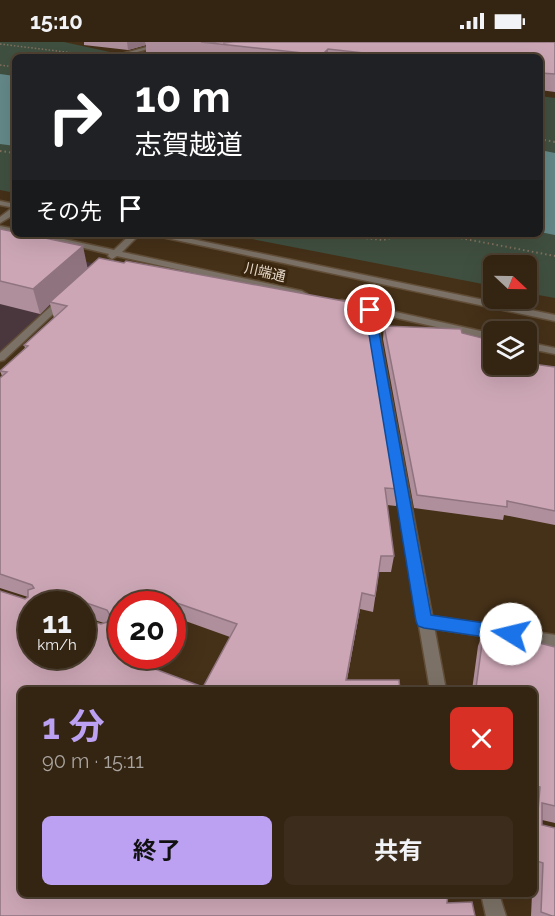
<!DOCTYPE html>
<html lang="ja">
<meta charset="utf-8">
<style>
:root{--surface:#342412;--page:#3c2c1b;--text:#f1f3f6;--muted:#a9a49f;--line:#4e4132;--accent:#bca0f2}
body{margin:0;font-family:Raleway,"Noto Sans JP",sans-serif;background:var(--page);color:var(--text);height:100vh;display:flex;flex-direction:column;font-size:22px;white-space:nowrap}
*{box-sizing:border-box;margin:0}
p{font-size:20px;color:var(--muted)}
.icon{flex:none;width:33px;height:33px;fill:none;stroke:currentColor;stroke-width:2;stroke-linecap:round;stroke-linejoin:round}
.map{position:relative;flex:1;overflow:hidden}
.panel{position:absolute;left:18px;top:645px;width:519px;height:210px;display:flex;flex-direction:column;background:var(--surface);border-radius:9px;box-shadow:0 6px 24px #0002,0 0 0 2px var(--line)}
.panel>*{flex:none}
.top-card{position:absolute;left:12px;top:12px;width:531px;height:183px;border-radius:9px;box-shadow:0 6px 24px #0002,0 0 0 2px var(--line);background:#202124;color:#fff;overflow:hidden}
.needle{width:39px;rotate:112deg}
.fabs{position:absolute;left:483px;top:213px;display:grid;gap:12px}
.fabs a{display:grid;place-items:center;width:54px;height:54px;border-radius:9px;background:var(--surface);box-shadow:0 6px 24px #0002,0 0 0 2px var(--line);font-size:30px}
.speed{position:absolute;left:18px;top:549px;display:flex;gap:12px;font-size:30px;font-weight:700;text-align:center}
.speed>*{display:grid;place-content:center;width:78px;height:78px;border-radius:50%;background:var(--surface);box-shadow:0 6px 24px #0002,0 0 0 2px var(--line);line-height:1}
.speed small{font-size:15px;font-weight:400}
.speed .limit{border:9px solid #d22;background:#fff;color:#111}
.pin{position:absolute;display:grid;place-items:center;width:51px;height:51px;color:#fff;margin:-26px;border:3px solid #fff;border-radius:50%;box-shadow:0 2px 6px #0007}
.me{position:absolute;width:66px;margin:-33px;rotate:279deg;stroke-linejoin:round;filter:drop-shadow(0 0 4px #0008)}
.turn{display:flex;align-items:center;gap:21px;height:126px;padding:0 24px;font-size:27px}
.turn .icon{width:78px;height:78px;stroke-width:2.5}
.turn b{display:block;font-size:42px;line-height:51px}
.then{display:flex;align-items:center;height:57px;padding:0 24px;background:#0003;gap:12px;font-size:22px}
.round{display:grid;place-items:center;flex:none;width:63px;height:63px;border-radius:9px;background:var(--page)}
.summary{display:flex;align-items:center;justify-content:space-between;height:102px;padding:0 24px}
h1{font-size:36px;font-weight:700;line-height:45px;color:var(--accent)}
.primary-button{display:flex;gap:12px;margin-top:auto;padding:12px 24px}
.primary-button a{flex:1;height:69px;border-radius:9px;background:var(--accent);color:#111;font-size:24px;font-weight:700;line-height:69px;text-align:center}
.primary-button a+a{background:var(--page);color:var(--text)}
.status{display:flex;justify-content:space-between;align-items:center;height:42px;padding:0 30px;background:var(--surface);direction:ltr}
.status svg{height:16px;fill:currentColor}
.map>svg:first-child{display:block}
.education{fill:#4a363d}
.green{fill:#405040}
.water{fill:#648889}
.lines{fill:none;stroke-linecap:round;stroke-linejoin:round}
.service-casing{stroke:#624e38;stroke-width:3}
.minor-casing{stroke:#624e38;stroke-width:3}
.tertiary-casing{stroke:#624e38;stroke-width:3}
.path-far1{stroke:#84725e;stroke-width:1.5;stroke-dasharray:1.5 2;stroke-linecap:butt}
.path{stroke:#84725e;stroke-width:2;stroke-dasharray:1.5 3;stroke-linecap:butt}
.service{fill:#7b7166;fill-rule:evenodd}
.minor{fill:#7b7166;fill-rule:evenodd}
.tertiary{fill:#7b7166;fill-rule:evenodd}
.wall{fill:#af8f9c;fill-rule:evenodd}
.shaded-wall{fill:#8f747f}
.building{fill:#cca6b5;stroke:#8f747f;stroke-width:1.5;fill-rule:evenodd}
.route{fill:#1a73e8;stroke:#114b97;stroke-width:1.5}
.labels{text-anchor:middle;stroke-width:6;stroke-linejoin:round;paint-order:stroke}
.far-street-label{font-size:14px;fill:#e4d7c9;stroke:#3a260e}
</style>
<div class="status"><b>15:10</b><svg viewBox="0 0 49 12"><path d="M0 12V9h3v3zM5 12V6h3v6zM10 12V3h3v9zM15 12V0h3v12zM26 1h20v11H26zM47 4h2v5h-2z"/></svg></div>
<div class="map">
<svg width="555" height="874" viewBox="0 0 555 874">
<rect width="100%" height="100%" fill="#453018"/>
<path class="education" d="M 0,201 L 101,223 L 0,316 Z"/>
<path class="green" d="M 0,0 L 64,0 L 133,15 L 15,15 L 15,151 L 0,148 Z
M 540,54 L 555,56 L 555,256 L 527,251 L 526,224 L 494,224 L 493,244 L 226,192 L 540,192 Z"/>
<path class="water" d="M 0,32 L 15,34 L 15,104 L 0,102 Z
M 540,108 L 555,111 L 555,193 L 540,190 Z"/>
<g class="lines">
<defs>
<path id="service" d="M 424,573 L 555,593 L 555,605 L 424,585 L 419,583 L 417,579 L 419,575 Z"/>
<path id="minor" d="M 164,0 L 172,0 L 120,15 L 111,15 Z
M 12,166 L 15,166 L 15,172 L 0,181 L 0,175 Z
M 370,265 L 375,268 L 446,648 L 430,648 L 365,268 Z
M 481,852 L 499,852 L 506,874 L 486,874 Z"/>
<path id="tertiary" d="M 0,159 L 15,162 L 15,166 L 0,163 Z
M 0,184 L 15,187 L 15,191 L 0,188 Z
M 26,192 L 41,192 L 114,208 L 131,192 L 140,192 L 122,210 L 302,249 L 307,252 L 302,255 L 117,214 L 112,217 L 108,214 L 109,212 Z
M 153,192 L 168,192 L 555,273 L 555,279 L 157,194 Z
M 63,255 L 68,258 L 66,260 L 4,318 L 0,319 L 0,311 L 60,256 Z
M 342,258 L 494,292 L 494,298 L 339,263 L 339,259 Z
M 526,300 L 555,306 L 555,312 L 526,306 Z"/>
</defs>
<use href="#service" class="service-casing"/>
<use href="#minor" class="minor-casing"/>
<use href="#tertiary" class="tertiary-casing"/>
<path class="path-far1" d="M 0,2 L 90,13
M 0,23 L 15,25"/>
<path class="path" d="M 540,97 L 555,100
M 0,109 L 15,111
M 326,192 L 383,198 L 409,192
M 439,192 L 555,214"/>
<use href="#service" class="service"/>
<use href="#minor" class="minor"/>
<use href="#tertiary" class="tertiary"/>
</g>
<path class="wall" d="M 84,0 L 555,0 L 555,50 L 540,48 L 540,15 L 194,15 L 146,10 L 146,3 L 128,8 L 84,3 Z
M 0,187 L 88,226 L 399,447 L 396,464 L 387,463 L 394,514 L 391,530 L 379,530 L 373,570 L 360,567 L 347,638 L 400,648 L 21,648 L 447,861 L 475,874 L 0,874 L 25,557 L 28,555 L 0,546 L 0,336 L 2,334 L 0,329 L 25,306 L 24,303 L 54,276 L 50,262 L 40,272 L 0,262 ZM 32,562 L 82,562 L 82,574 L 104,581 L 101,582 ZM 172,562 L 172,583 L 177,576 L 230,595 L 203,645 L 147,624 L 153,614 Z
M 384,284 L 462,291 L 494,322 L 555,325 L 555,483 L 504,473 L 503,478 L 414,466 L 383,297 Z
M 484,587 L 555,605 L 555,781 L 542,778 L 542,783 L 555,874 L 531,874 L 532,852 L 534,852 L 534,648 L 472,648 L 478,604 Z"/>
<path class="shaded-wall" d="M 127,0 L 145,0 L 146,3 L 128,8 Z
M 328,7 L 328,15 L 322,15 L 322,13 Z
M 83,204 L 88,228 L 50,260 L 50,262 L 40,272 L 33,247 Z
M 362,551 L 360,567 L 345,648 Z
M 174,560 L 177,576 L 172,583 L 172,562 Z
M 140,614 L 153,614 L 140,635 L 136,620 Z"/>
<path class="building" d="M 201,0 L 224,0 L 224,1 L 233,0 L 555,0 L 555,32 L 540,31 L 540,15 L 400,15 L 328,7 L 322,13 Z
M 0,187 L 15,190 L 15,192 L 26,192 L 83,204 L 33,247 L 0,239 Z
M 99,216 L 124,221 L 126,219 L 354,261 L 368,276 L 399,447 L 385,446 L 394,514 L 381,514 L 375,554 L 362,551 L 346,638 L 399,638 L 400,648 L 21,648 L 21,852 L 448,852 L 447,861 L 472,860 L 475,874 L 0,874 L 0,549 L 25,557 L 28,555 L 28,548 L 34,546 L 32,543 L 0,532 L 0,336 L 7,330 L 0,329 L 28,304 L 24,303 L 67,264 L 50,260 ZM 78,558 L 107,568 L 111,575 L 107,580 L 101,582 L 82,576 L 82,614 L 32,614 L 32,562 L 75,562 L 75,560 ZM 174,560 L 237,582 L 203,645 L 136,620 L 140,614 L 122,614 L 122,562 L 172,562 Z
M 384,284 L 461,287 L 462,291 L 494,299 L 494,322 L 526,322 L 526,321 L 555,325 L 555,469 L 507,459 L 507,465 L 417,453 Z
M 484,587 L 555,605 L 555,764 L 542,761 L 542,783 L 555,786 L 555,874 L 552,874 L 541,870 L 543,821 L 534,818 L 540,745 L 534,743 L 534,648 L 484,648 L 476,646 Z"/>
<path class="route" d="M 370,265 L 375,268 L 431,573 L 511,585 L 517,587 L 520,592 L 517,597 L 511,599 L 424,586 L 418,584 L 416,579 L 365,268 Z"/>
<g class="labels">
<g class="far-street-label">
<text transform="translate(265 230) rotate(13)" y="5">川端通</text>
</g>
</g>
</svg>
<div class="fabs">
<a><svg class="needle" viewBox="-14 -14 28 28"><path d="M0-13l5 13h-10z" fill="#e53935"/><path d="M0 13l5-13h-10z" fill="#a9a49f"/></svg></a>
<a><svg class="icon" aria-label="layers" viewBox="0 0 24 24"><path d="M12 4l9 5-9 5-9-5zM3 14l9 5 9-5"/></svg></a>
</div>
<div class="speed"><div>11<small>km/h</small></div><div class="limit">20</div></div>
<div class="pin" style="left:370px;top:268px;background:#d93025"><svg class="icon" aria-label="arrive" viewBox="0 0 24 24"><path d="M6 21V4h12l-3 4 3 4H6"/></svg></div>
<svg class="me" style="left:511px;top:592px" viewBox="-20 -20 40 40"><circle r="19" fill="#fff"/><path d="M0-13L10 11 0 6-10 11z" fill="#1a73e8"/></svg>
<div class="top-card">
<div class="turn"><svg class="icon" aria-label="right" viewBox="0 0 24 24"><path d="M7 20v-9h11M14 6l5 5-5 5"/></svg><div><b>10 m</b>志賀越道</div></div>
<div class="then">その先<svg class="icon" aria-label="arrive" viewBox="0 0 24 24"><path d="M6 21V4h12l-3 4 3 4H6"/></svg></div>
</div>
<section class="panel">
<div class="summary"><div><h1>1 分</h1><p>90 m · 15:11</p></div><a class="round" style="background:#d93025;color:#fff"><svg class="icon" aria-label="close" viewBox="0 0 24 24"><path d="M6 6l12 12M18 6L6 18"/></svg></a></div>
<div class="primary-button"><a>終了</a><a>共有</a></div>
</section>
</div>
